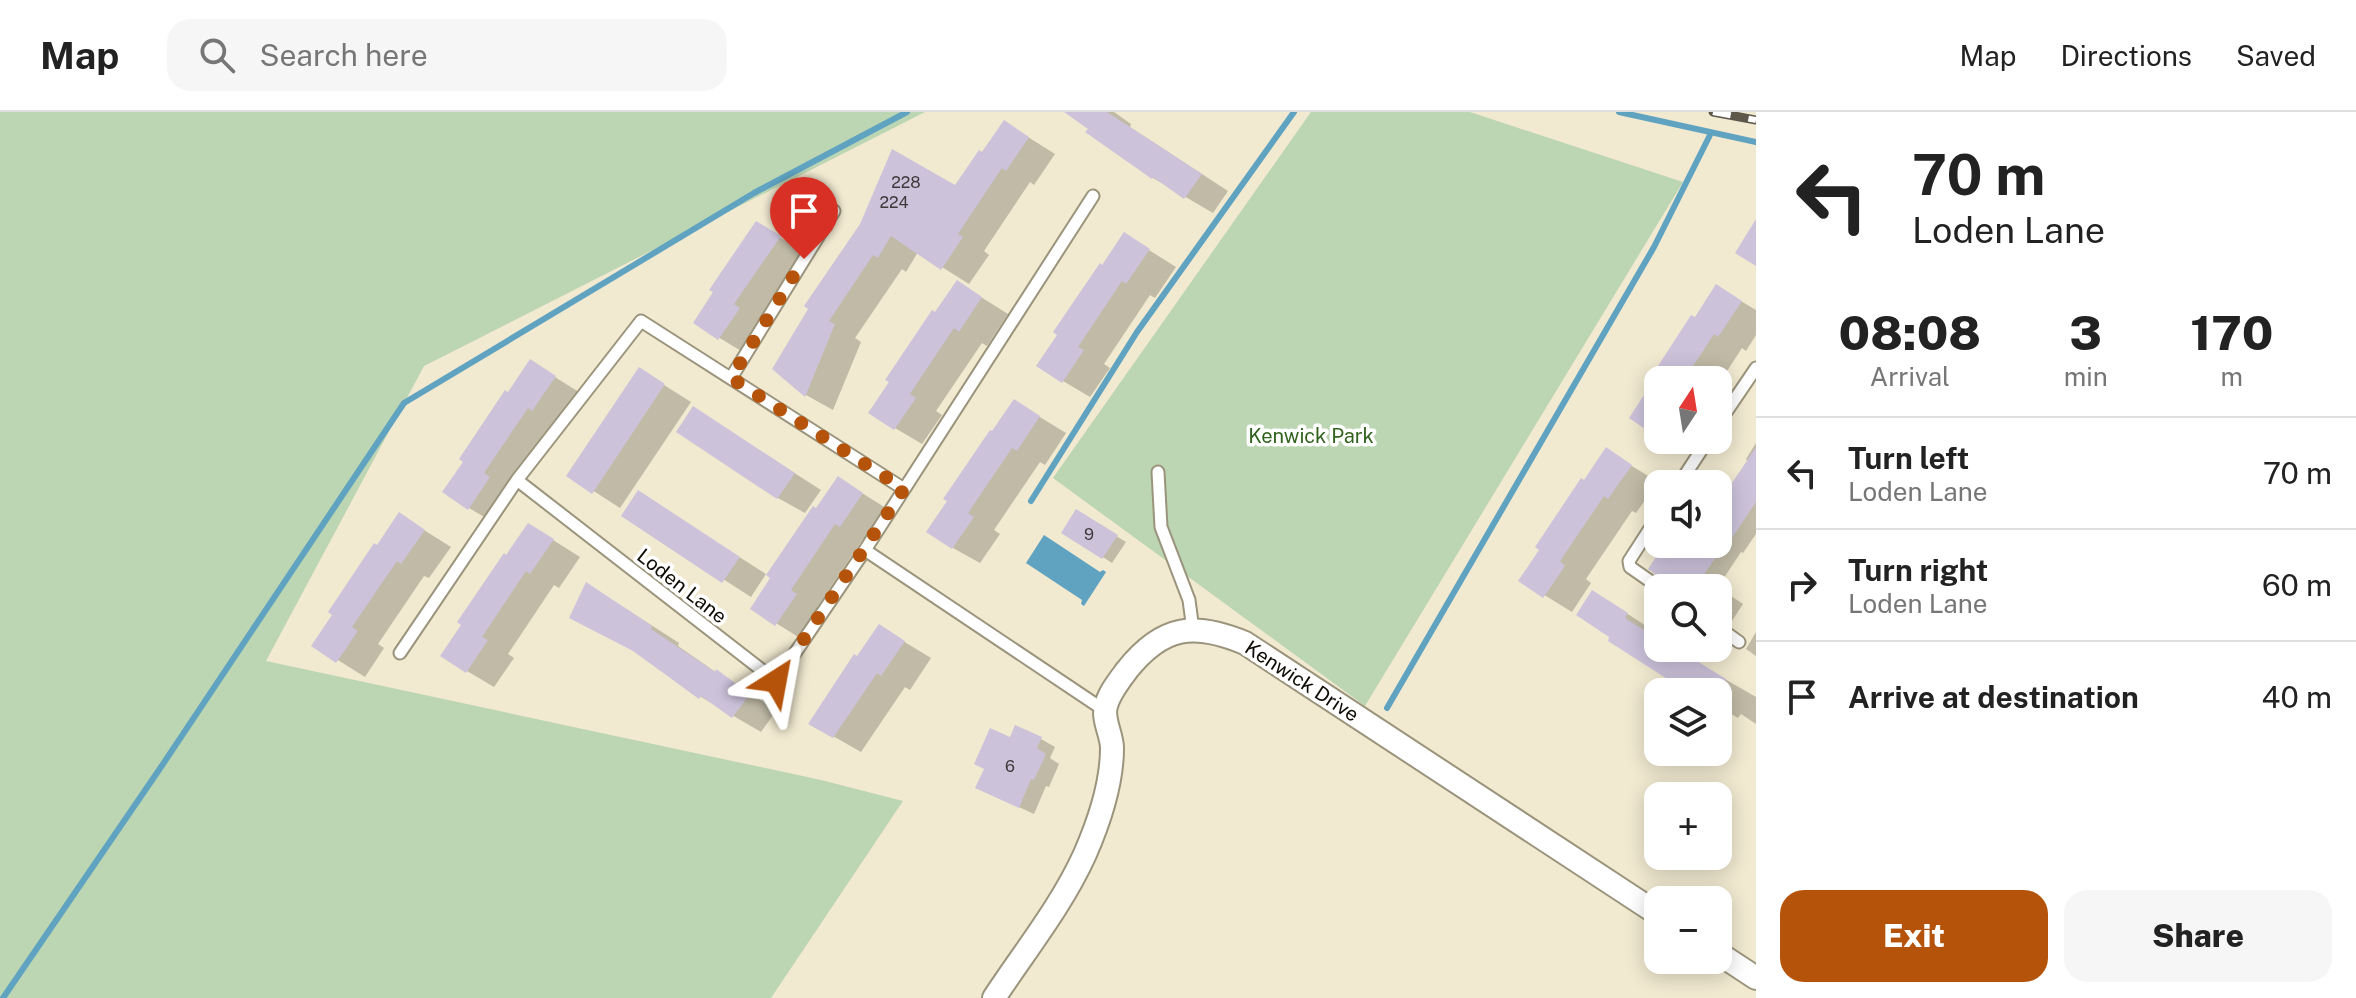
<!DOCTYPE html>
<meta charset="utf-8">
<style>
:root{--surface:#fff;--page:#f6f6f6;--text:#222;--muted:#767676;--line:#e0e0e0;--accent:#b45309}
body{margin:0;font-family:"Public Sans",sans-serif;background:var(--page);color:var(--text);height:100vh;display:flex;flex-direction:column;font-size:30px;white-space:nowrap}
*{box-sizing:border-box;margin:0}
p{font-size:26px;color:var(--muted)}
.icon{flex:none;width:44px;height:44px;fill:none;stroke:currentColor;stroke-width:2;stroke-linecap:round;stroke-linejoin:round}
.map{position:relative;flex:1;overflow:hidden}
.side{display:flex;flex-direction:column;background:var(--surface);width:600px}
.side>*{flex:none}
.banner{background:#fff;color:var(--text);overflow:hidden}
.needle{width:52px;rotate:12deg}
.buttons{position:absolute;left:1644px;top:254px;display:grid;gap:16px}
.buttons a{display:grid;place-items:center;width:88px;height:88px;border-radius:16px;background:var(--surface);box-shadow:0 4px 20px #0003;font-size:40px}
.pin{position:absolute;display:grid;place-items:center;width:68px;height:68px;color:#fff;margin:-82px -34px;border-radius:50% 50% 50% 0;rotate:-45deg;box-shadow:0 0 8px #0007}
.pin .icon{rotate:45deg}
.me{position:absolute;width:88px;margin:-44px;rotate:34deg;stroke-linejoin:round;filter:drop-shadow(0 0 6px #0008)}
.turn{display:flex;align-items:center;gap:28px;height:168px;padding:0 24px;font-size:36px}
.turn .icon{width:104px;height:104px;stroke-width:2.5}
.turn b{display:block;font-size:56px;line-height:68px}
.eta{display:flex;justify-content:space-evenly;align-items:center;height:136px;text-align:center}
.eta b{font-size:48px;font-weight:800;line-height:56px}
.button{display:flex;gap:16px;margin-top:auto;padding:16px 24px}
.button a{flex:1;height:92px;border-radius:24px;background:var(--accent);color:#fff;font-size:32px;font-weight:800;line-height:92px;text-align:center}
.button a+a{background:var(--page);color:var(--text)}
ul{padding:0;list-style:none}
li{display:flex;align-items:center;gap:24px;height:112px;padding:0 24px;border-top:2px solid var(--line)}
li div{flex:1}
li b{display:block;font-size:30px}
li em{font-style:normal}
header{display:flex;align-items:center;gap:48px;box-sizing:border-box;height:112px;padding:0 40px;background:var(--surface);border-bottom:2px solid var(--line)}
header strong{font-size:38px}
nav{display:flex;gap:44px;margin-inline-start:auto;font-size:28px}
.search{width:560px;height:72px;background:var(--page);display:flex;align-items:center;gap:20px;box-sizing:border-box;padding:0 28px;border-radius:24px;color:var(--muted);font-size:30px}
main{display:flex;flex:1;min-height:0}
.map>svg:first-child{display:block}
.green{fill:#bcd5b3}
.water{fill:#5fa3c1}
.shadow{fill:#0003}
.lines{fill:none;stroke-linecap:round;stroke-linejoin:round}
.stream{stroke:#5fa3c1;stroke-width:6}
.building{fill:#ccc3db}
.lane-casing{stroke:#9b947c;stroke-width:15}
.street-casing{stroke:#9b947c;stroke-width:26}
.lane{stroke:#fff;stroke-width:11}
.street{stroke:#fff;stroke-width:22}
.rail-casing{stroke:#5d584b;stroke-width:9}
.rail{stroke:#fff;stroke-width:6;stroke-dasharray:18;stroke-linecap:butt}
.route{stroke:#b45309;stroke-width:14;stroke-dasharray:0 25.2}
.labels{text-anchor:middle;stroke-width:7;stroke-linejoin:round;paint-order:stroke}
.number-label{font-size:16px;fill:#3e3a3a}
.park-label{font-size:20px;fill:#32631e;stroke:#fff}
.street-label{font-size:20px;fill:#0f0c05;stroke:#fff}
</style>
<header>
<strong>Map</strong>
<div class="search"><svg class="icon" aria-label="search" viewBox="0 0 24 24"><circle cx="10" cy="10" r="6"/><path d="M15 15l6 6"/></svg>Search here</div>
<nav><a>Map</a><a>Directions</a><a>Saved</a></nav>
</header>
<main>
<div class="map">
<svg width="1756" height="886" viewBox="0 0 1756 886">
<rect width="100%" height="100%" fill="#f1e9d0"/>
<path class="green" d="M 0,0 L 925,0 L 424,254 L 266,549 L 821,668 L 903,689 L 771,886 L 0,886 Z
M 1311,0 L 1470,0 L 1683,70 L 1365,594 L 1053,366 Z"/>
<path class="water" d="M 1044,423 L 1100,460 L 1103,458 L 1106,460 L 1084,494 L 1081,492 L 1082,488 L 1026,451 Z"/>
<path class="shadow" d="M 1067,0 L 1114,0 L 1131,12 L 1130,15 L 1228,79 L 1213,101 L 1153,66 L 1088,20 L 1091,17 Z
M 1004,10 L 1055,42 L 1034,73 L 1030,70 L 984,139 L 989,143 L 969,172 L 918,140 L 906,160 L 902,157 L 855,226 L 861,230 L 833,298 L 806,283 L 775,257 L 862,113 L 956,76 Z
M 757,111 L 807,142 L 746,242 L 695,211 Z
M 1125,123 L 1176,155 L 1155,186 L 1150,183 L 1104,252 L 1110,256 L 1090,285 L 1063,269 Z
M 957,170 L 1008,202 L 987,234 L 982,231 L 936,299 L 942,303 L 922,332 L 895,316 Z
M 1717,175 L 1756,198 L 1756,223 L 1746,239 L 1742,236 L 1718,273 L 1718,268 L 1658,268 L 1658,323 L 1654,272 L 1650,269 L 1692,206 L 1696,207 Z
M 531,250 L 582,282 L 510,379 L 516,382 L 496,412 L 469,396 Z
M 640,258 L 691,290 L 620,396 L 569,363 Z
M 1015,290 L 1066,321 L 1045,353 L 1040,350 L 994,418 L 1000,422 L 980,451 L 953,436 L 993,322 Z
M 694,297 L 821,378 L 805,401 L 778,386 Z
M 1667,328 L 1687,328 L 1682,337 Z
M 1756,331 L 1756,422 L 1743,441 L 1741,440 L 1718,475 L 1743,492 L 1730,512 L 1718,505 L 1718,476 L 1674,476 L 1678,448 L 1689,432 L 1718,432 L 1718,396 L 1748,350 L 1746,347 Z
M 1606,338 L 1658,370 L 1636,401 L 1632,399 L 1586,467 L 1591,471 L 1572,500 L 1520,468 Z
M 838,366 L 889,398 L 868,429 L 863,427 L 817,495 L 823,499 L 803,528 L 752,496 Z
M 639,381 L 766,462 L 751,485 L 624,403 Z
M 1077,400 L 1126,430 L 1112,451 L 1064,420 Z
M 400,403 L 451,435 L 429,466 L 424,464 L 378,532 L 384,536 L 365,565 L 314,533 Z
M 529,413 L 580,445 L 559,476 L 554,473 L 508,542 L 514,546 L 494,575 L 467,559 L 507,445 Z
M 614,489 L 679,531 L 678,534 L 717,561 L 744,576 L 776,599 L 761,620 L 701,585 L 641,543 Z
M 1620,497 L 1654,519 L 1651,523 L 1658,528 L 1658,536 L 1671,536 L 1756,585 L 1756,612 L 1741,602 L 1738,606 L 1718,594 L 1718,580 L 1692,580 L 1610,528 Z
M 880,515 L 931,546 L 910,578 L 905,575 L 861,640 L 810,611 Z
M 1756,520 L 1756,544 L 1746,537 Z
M 1011,627 L 1041,627 L 1055,635 L 1050,646 L 1059,652 L 1049,675 L 1046,674 L 1034,702 L 978,676 L 986,657 Z"/>
<g class="lines">
<path class="stream" d="M 1619,0 L 1756,30
M 1031,389 L 1137,220 L 1294,0
M 1387,596 L 1654,135 L 1711,21
M 3,886 L 161,655 L 404,291 L 754,81 L 907,0"/>
</g>
<path class="building" d="M 1064,0 L 1107,0 L 1202,62 L 1184,87 L 1153,65 L 1152,67 L 1085,20 L 1088,17 Z
M 1004,8 L 1029,25 L 1006,59 L 1002,56 L 958,122 L 963,125 L 941,158 L 891,124 L 878,146 L 873,143 L 829,209 L 835,212 L 805,285 L 772,257 L 808,197 L 804,194 L 860,112 L 892,37 L 955,73 L 979,38 L 982,40 Z
M 1756,107 L 1756,154 L 1735,141 Z
M 756,109 L 781,124 L 734,192 L 740,196 L 718,228 L 693,211 L 713,180 L 709,178 Z
M 1124,120 L 1150,137 L 1126,172 L 1122,169 L 1078,235 L 1084,238 L 1062,271 L 1036,254 L 1057,223 L 1053,220 L 1100,151 L 1102,153 Z
M 957,168 L 982,185 L 959,220 L 954,216 L 910,282 L 916,286 L 894,318 L 868,301 L 889,270 L 885,268 L 932,198 L 935,200 Z
M 1716,172 L 1742,189 L 1718,225 L 1714,222 L 1684,268 L 1658,268 L 1658,326 L 1629,306 L 1654,268 L 1649,268 L 1691,203 L 1695,205 Z
M 530,247 L 556,264 L 532,299 L 528,296 L 484,361 L 490,365 L 468,398 L 442,380 L 463,350 L 459,347 L 505,278 L 508,280 Z
M 639,255 L 665,272 L 592,382 L 566,364 Z
M 1014,287 L 1040,304 L 1017,339 L 1012,336 L 968,401 L 974,405 L 952,437 L 926,420 L 947,389 L 943,387 L 990,318 L 992,319 Z
M 693,294 L 795,361 L 777,387 L 676,320 Z
M 1606,335 L 1632,353 L 1608,387 L 1604,384 L 1560,449 L 1565,454 L 1543,486 L 1518,469 L 1539,438 L 1535,435 L 1581,366 L 1584,368 Z
M 1756,335 L 1756,390 L 1718,447 L 1718,442 L 1703,464 L 1721,476 L 1671,476 L 1665,469 L 1648,457 L 1662,436 L 1676,446 L 1686,432 L 1718,432 L 1718,392 Z
M 838,364 L 863,381 L 840,415 L 835,412 L 791,478 L 797,482 L 775,514 L 750,497 L 770,466 L 766,463 L 813,394 L 816,396 Z
M 638,378 L 740,445 L 722,471 L 621,404 Z
M 1076,397 L 1118,423 L 1102,447 L 1061,421 Z
M 399,400 L 425,418 L 401,452 L 397,449 L 352,515 L 358,519 L 336,551 L 311,534 L 332,503 L 328,500 L 374,431 L 377,433 Z
M 528,411 L 554,427 L 530,462 L 526,459 L 482,525 L 488,528 L 466,561 L 440,544 L 461,513 L 457,510 L 504,441 L 506,443 Z
M 586,470 L 652,514 L 651,517 L 715,560 L 716,557 L 750,582 L 732,606 L 701,584 L 699,587 L 633,539 L 569,506 Z
M 1592,478 L 1628,501 L 1625,506 L 1658,527 L 1658,536 L 1672,536 L 1691,548 L 1692,546 L 1726,567 L 1718,580 L 1692,580 L 1677,570 L 1675,572 L 1608,529 L 1609,525 L 1576,503 Z
M 879,512 L 905,529 L 881,564 L 877,561 L 833,626 L 808,612 L 854,542 L 857,544 Z
M 1015,613 L 1042,625 L 1037,636 L 1046,642 L 1034,668 L 1031,667 L 1019,696 L 975,676 L 984,657 L 974,652 L 990,616 L 1010,625 Z"/>
<g class="lines">
<defs>
<path id="lane" d="M 1093,84 L 865,438 L 1104,598
M 731,266 L 834,99
M 1718,312 L 1756,256
M 1158,360 L 1161,415 L 1189,488 L 1193,518
M 1679,372 L 1708,328
M 1658,404 L 1629,449 L 1630,455 L 1660,476
M 865,438 L 776,569 L 517,368 L 641,209 L 904,377
M 1718,515 L 1739,530
M 400,541 L 517,368"/>
<path id="street" d="M 1718,841 L 1756,866
M 994,886 C 1025,839 1062,793 1085,742 C 1099,710 1112,671 1112,636 C 1112,623 1102,607 1106,594 C 1109,581 1119,569 1127,558 C 1163,513 1194,510 1245,531 L 1658,802"/>
</defs>
<use href="#lane" class="lane-casing"/>
<use href="#street" class="street-casing"/>
<use href="#lane" class="lane"/>
<use href="#street" class="street"/>
<defs>
<path id="rail" d="M 1713,0 L 1756,8"/>
</defs>
<use href="#rail" class="rail-casing"/>
<use href="#rail" class="rail"/>
</g>
<g class="lines">
<path class="route" d="M 776,569 L 904,377 L 731,266 L 804,147"/>
</g>
<g class="labels">
<g class="number-label">
<text x="906" y="76">228</text>
<text x="894" y="96">224</text>
<text x="1089" y="428">9</text>
<text x="1010" y="660">6</text>
</g>
<g class="park-label">
<text x="1311" y="331">Kenwick Park</text>
</g>
<g class="street-label">
<text transform="translate(682 474) rotate(38)" y="7">Loden Lane</text>
<text transform="translate(1302 569) rotate(33)" y="7">Kenwick Drive</text>
</g>
</g>
</svg>
<div class="buttons">
<a><svg class="needle" viewBox="-14 -14 28 28"><path d="M0-13l5 13h-10z" fill="#e53935"/><path d="M0 13l5-13h-10z" fill="#767676"/></svg></a>
<a><svg class="icon" aria-label="sound" viewBox="0 0 24 24"><path d="M4 9h4l5-4v14l-5-4H4zM17 9q2 3 0 6"/></svg></a>
<a><svg class="icon" aria-label="search" viewBox="0 0 24 24"><circle cx="10" cy="10" r="6"/><path d="M15 15l6 6"/></svg></a>
<a><svg class="icon" aria-label="layers" viewBox="0 0 24 24"><path d="M12 4l9 5-9 5-9-5zM3 14l9 5 9-5"/></svg></a>
<a>+</a>
<a>−</a>
</div>
<div class="pin" style="left:804px;top:147px;background:#d93025"><svg class="icon" aria-label="arrive" viewBox="0 0 24 24"><path d="M6 21V4h12l-3 4 3 4H6"/></svg></div>
<svg class="me" style="left:776px;top:569px" viewBox="-20 -20 40 40"><path d="M0-17L14 15 0 8-14 15z" fill="#b45309" stroke="#fff" stroke-width="4"/></svg>
</div>
<section class="side">
<div class="banner">
<div class="turn"><svg class="icon" aria-label="left" viewBox="0 0 24 24"><path d="M17 20v-9H6M10 6l-5 5 5 5"/></svg><div><b>70 m</b>Loden Lane</div></div>
</div>
<div class="eta">
<div><b>08:08</b><p>Arrival</p></div>
<div><b>3</b><p>min</p></div>
<div><b>170</b><p>m</p></div>
</div>
<ul>
<li><svg class="icon" aria-label="left" viewBox="0 0 24 24"><path d="M17 20v-9H6M10 6l-5 5 5 5"/></svg><div><b>Turn left</b><p>Loden Lane</p></div><em>70 m</em></li>
<li><svg class="icon" aria-label="right" viewBox="0 0 24 24"><path d="M7 20v-9h11M14 6l5 5-5 5"/></svg><div><b>Turn right</b><p>Loden Lane</p></div><em>60 m</em></li>
<li><svg class="icon" aria-label="arrive" viewBox="0 0 24 24"><path d="M6 21V4h12l-3 4 3 4H6"/></svg><div><b>Arrive at destination</b></div><em>40 m</em></li>
</ul>
<div class="button"><a>Exit</a><a>Share</a></div>
</section>
</main>
